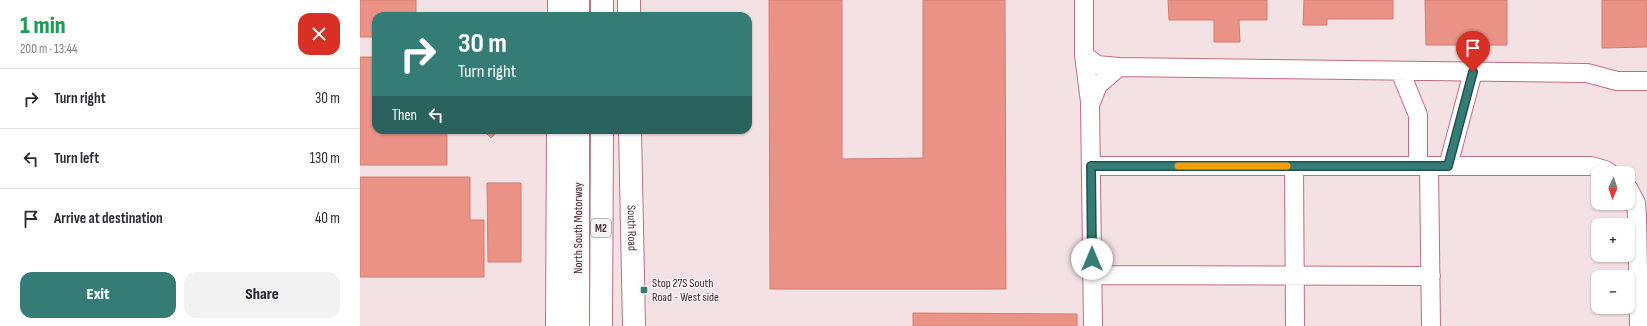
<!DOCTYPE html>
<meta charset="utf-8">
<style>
:root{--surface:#fff;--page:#f2f2f3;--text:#2b2b33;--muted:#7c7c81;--line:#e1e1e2;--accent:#357c76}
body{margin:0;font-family:"Sofia Sans Condensed",sans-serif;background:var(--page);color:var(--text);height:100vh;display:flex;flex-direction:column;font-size:15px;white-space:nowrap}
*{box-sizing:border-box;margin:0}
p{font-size:13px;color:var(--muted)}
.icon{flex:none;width:22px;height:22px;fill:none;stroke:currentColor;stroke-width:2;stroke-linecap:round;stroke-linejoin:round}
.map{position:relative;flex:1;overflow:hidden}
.panel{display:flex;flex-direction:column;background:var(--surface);width:360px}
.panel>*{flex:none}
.hud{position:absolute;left:12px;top:12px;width:380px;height:122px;border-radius:12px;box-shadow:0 1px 3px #0004;background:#357c76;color:#fff;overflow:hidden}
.needle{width:26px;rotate:183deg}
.controls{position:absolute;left:1231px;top:166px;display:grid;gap:8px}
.controls a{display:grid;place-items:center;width:44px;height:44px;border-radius:8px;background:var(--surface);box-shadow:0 1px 3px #0004;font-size:20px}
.pin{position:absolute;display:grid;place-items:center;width:34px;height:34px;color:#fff;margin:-41px -17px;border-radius:50% 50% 50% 0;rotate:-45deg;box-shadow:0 0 4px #0007}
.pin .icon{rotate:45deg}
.me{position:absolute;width:44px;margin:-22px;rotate:0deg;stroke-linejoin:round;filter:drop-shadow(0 0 3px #0008)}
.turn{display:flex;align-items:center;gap:14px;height:84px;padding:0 20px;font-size:18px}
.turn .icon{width:52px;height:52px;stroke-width:2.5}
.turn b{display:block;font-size:28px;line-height:34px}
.then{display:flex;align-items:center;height:38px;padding:0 20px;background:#0003;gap:8px;font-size:15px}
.round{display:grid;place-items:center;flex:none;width:42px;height:42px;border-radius:12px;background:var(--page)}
.summary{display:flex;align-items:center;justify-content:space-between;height:68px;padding:0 20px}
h1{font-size:24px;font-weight:800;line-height:30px;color:#1e9e55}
.primary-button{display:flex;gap:8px;margin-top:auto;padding:8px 20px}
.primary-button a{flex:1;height:46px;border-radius:12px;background:var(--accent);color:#fff;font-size:16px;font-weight:800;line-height:46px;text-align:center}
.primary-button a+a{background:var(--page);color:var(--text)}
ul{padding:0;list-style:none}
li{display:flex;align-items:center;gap:12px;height:60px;padding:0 20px;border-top:1px solid var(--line)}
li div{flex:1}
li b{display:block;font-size:15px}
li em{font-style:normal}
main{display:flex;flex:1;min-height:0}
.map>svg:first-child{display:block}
.building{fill:#eb9287;stroke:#d27c72}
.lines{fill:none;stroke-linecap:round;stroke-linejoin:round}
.minor-casing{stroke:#c26d7e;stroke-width:20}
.highway-casing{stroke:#c26d7e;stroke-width:24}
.minor{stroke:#fff;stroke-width:18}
.highway{stroke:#fff;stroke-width:22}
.route-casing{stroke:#22514d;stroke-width:10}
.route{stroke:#357c76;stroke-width:7}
.slow{stroke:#f59e0b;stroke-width:7}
.poi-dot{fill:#357c76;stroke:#f3f3f3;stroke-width:1.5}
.labels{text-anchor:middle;stroke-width:3;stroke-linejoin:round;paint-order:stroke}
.shield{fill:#f3f3f3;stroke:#7d6469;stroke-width:1}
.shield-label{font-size:11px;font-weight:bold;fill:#4b272e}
.street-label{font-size:12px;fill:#4b272e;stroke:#f3f3f3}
.poi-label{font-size:12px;fill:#4b272e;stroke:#f3f3f3;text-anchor:start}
</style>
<main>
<section class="panel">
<div class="summary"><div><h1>1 min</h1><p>200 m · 13:44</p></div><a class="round" style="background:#d93025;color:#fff"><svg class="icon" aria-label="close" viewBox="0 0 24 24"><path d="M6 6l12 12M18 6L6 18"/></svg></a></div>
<ul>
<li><svg class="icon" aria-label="right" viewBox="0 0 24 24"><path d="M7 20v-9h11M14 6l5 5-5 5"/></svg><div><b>Turn right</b></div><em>30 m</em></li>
<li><svg class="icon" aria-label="left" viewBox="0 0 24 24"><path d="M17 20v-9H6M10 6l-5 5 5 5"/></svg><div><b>Turn left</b></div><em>130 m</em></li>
<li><svg class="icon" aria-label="arrive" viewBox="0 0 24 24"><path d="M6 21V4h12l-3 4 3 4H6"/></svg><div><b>Arrive at destination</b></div><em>40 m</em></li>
</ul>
<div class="primary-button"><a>Exit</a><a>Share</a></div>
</section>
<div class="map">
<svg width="1287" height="326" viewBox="0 0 1287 326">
<rect width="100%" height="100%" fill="#f4e1e4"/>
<path class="building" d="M 0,0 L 56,0 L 56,16 L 16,16 L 16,37 L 0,37 Z
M 409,0 L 482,0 L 482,159 L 563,158 L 563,0 L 645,0 L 646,289 L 410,289 Z
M 808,0 L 907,0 L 907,20 L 879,20 L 880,42 L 854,42 L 854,20 L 809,20 Z
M 944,0 L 1033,0 L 1033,19 L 967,19 L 967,25 L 943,25 Z
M 1065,0 L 1147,0 L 1147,45 L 1066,45 Z
M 1242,0 L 1287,0 L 1287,47 L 1242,48 Z
M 0,57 L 16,57 L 16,130 L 87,130 L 87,165 L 0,165 Z
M 123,130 L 139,130 L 131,138 Z
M 0,177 L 110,177 L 110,220 L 124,220 L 124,277 L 0,277 Z
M 127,183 L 161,183 L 161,262 L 128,262 Z
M 553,313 L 717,314 L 717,326 L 553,326 Z"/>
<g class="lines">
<defs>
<path id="minor" d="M 724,0 L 724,55 L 737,65 L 759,67 L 1227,73 L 1257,81 L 1287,81
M 724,55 L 730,102
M 1040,71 L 1058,115 L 1058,166
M 731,166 L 1231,166 L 1245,170 L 1250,173
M 934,166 L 935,326
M 1069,166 L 1071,326
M 1088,166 L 1113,72
M 1268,188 L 1276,203 L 1277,216 L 1279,326
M 732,275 L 1071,276
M 733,326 L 730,105 L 738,85 L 759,67"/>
<g id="highway">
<path d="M 218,0 L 218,16"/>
<path d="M 269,0 L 269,16"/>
<path d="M 199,16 L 199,0"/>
<path d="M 242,16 L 242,0"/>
<path d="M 218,130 L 218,326"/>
<path id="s1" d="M 270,130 L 274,326"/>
<path d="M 197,326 L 198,130"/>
<path d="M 241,326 L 242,130"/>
</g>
</defs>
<use href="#minor" class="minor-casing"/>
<use href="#highway" class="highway-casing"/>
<use href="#minor" class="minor"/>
<use href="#highway" class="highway"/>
</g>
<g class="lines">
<defs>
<path id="route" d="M 732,259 L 731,166 L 1088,166 L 1113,72"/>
</defs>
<use href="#route" class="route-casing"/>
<use href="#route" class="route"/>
<path class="slow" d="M 818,166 L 927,166"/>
</g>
<rect class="poi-dot" x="280" y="286" width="8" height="8" rx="2"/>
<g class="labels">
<rect class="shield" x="231" y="219" width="20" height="18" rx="3"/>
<g class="shield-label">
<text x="241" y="232">M2</text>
</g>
<g class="street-label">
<text transform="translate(218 228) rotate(-90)" y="4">North South Motorway</text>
<text dy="4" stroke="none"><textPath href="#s1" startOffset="98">South Road</textPath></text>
</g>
<g class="poi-label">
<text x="292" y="287">Stop 27S South<tspan x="292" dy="14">Road - West side</tspan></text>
</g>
</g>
</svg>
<div class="controls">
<a><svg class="needle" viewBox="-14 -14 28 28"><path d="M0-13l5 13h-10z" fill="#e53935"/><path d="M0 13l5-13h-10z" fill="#7c7c81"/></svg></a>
<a>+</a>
<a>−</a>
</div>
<div class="pin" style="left:1113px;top:72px;background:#d93025"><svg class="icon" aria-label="arrive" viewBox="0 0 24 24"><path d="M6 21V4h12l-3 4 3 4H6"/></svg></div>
<svg class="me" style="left:732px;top:259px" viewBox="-20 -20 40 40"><circle r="19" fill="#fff"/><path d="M0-13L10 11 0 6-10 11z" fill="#357c76"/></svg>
<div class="hud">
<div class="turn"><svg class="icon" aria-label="right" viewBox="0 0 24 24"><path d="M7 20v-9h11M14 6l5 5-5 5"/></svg><div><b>30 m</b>Turn right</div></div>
<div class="then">Then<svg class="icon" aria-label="left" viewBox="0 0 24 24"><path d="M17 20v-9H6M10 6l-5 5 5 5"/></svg></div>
</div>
</div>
</main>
